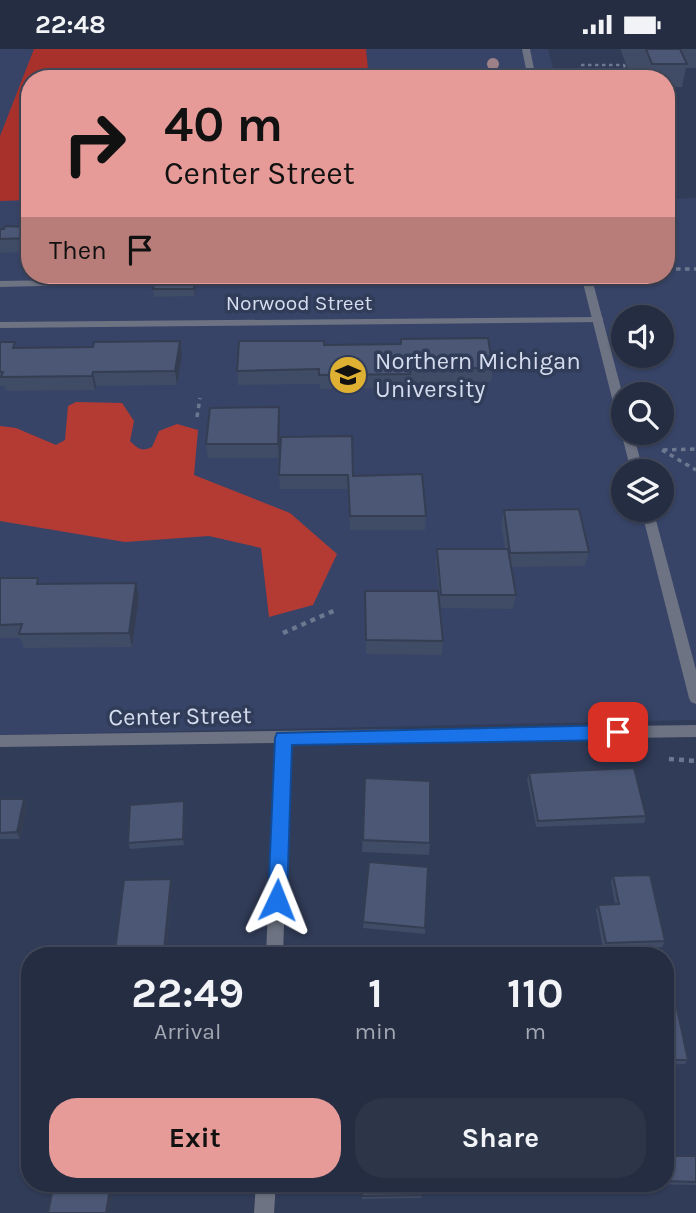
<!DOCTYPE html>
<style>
:root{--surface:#252d42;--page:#2d3549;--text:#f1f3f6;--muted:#a3a8b2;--line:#42495b;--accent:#e69b98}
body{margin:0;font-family:Karla,sans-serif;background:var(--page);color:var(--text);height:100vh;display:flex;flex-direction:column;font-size:26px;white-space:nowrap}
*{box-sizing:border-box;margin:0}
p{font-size:23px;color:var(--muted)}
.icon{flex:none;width:38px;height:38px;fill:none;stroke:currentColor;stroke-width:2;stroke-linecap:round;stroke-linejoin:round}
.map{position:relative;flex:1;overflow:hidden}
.panel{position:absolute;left:21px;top:898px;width:653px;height:245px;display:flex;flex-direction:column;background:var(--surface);border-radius:28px;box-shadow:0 2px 5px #0004,0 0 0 2px var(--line)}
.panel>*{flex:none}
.banner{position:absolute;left:21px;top:21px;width:654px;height:214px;border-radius:28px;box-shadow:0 2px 5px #0004,0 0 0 2px var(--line);background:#e69b98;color:#111;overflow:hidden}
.controls{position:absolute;left:611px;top:256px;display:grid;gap:14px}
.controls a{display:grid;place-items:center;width:63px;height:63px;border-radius:50%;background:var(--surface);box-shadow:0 2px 5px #0004,0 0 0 2px var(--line);font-size:35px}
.pin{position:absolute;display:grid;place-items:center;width:60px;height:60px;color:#fff;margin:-30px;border-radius:14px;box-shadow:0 4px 10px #0006}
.me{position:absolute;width:77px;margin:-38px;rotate:2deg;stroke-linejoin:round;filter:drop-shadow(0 0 5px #0008)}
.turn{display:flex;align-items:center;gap:24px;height:147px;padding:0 28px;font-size:32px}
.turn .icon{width:91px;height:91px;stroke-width:2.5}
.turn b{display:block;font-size:49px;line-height:60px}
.then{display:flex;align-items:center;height:66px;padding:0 28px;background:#0003;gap:14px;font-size:26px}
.eta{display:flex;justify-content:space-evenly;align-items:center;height:119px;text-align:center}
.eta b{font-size:42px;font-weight:700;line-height:49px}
.primary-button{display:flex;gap:14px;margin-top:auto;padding:14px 28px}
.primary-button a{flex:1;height:80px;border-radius:28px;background:var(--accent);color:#111;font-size:28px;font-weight:700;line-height:80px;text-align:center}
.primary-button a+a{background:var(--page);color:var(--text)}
.status{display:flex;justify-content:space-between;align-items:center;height:49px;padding:0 35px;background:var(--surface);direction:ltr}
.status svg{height:19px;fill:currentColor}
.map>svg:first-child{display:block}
.built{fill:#374467;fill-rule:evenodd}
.green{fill:#a8322b}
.forest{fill:#b43b34}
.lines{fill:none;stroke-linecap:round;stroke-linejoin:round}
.path-far2{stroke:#6d778f;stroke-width:2.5;stroke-dasharray:3.5 3.5;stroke-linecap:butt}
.path-far1{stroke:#6d778f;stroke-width:3.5;stroke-dasharray:4.5 4.5;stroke-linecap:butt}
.path{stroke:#6d778f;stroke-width:4.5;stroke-dasharray:5 5;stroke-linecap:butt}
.minor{fill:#6d7382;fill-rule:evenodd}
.tertiary{fill:#6d7382;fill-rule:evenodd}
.tree{fill:#9e8188}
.wall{fill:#404b65}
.shaded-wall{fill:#343d52}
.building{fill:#4b5775;stroke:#343d52;stroke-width:2}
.route{fill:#1a73e8;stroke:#114b97;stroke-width:2}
.labels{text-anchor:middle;stroke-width:7;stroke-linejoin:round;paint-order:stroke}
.far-street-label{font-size:21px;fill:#d4dcee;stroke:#313c58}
.poi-label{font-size:24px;fill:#d4dcee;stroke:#313c58;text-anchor:start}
.street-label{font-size:24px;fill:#d4dcee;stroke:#313c58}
</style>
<div class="status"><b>22:48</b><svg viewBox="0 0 49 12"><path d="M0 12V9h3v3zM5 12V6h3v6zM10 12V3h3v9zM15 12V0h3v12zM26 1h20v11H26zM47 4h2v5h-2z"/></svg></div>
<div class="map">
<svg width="696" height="1164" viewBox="0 0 696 1164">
<rect width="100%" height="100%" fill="#313c58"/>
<path class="built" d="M 0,0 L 548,0 L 556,30 L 30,30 L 30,226 L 667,226 L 667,150 L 696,149 L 696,671 L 0,686 ZM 623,268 L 662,268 L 662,306 L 623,306 ZM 623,345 L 662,345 L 662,383 L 623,383 ZM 623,422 L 662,422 L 662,460 L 623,460 Z"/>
<path class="green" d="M 34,0 L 366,0 L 369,30 L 30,30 L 30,151 L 0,152 L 0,87 Z"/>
<path class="forest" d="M 76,353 L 122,354 L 134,372 L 130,392 C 138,400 142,403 152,398 L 159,382 L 177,375 L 198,381 L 194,426 L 290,464 L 337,505 L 313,556 L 269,568 L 261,499 L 209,487 L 125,493 L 0,472 L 0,377 L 16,379 L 56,396 L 65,391 L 68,357 Z"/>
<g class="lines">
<path class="path-far2" d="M 581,16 L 624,16 L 629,30
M 623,30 L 642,26"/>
<path class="path-far1" d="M 667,220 L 696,220
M 197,368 L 200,349
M 662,401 L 696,421
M 663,401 L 696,400"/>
<path class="path" d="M 283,584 L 338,560
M 669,710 L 696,712"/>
<path class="minor" d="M 117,230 L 122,233 L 121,235 L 0,238 L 0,232 Z
M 599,268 L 603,269 L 603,273 L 0,279 L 0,273 Z
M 696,676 L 696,688 L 290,694 L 283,906 L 266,906 L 275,694 L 0,698 L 0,686 Z
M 256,1134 L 276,1134 L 274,1164 L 254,1164 Z"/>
<path class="tertiary" d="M 522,0 L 530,0 L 536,30 L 528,30 Z
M 581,226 L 591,226 L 623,347 L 623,373 L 617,369 Z
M 623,380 L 623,383 L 633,383 L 643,422 L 631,422 L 621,383 Z
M 641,460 L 653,460 L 696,621 L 696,655 L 691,653 L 689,649 Z"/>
</g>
<circle class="tree" cx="493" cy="15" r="6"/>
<path class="wall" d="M 621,0 L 696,0 L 696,19 L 686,19 L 682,38 L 667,38 L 667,30 L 644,30 L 640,20 L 628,20 L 621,2 Z
M 30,178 L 30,203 L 0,204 L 0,180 Z
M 196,226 L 195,247 L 154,248 L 153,240 Z
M 401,290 L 493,319 L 491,333 L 410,334 L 409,339 L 320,340 L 320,335 L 238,336 L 237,322 L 324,296 L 400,295 Z
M 0,293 L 16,298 L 182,306 L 177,336 L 96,337 L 95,341 L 6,342 L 4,337 L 0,337 Z
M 279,358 L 280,372 L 279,409 L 208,409 L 206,395 Z
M 281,388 L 426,467 L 425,481 L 350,481 L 348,440 L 280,440 L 279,426 Z
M 504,461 L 589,503 L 585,517 L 511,518 L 516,546 L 513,560 L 440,559 L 436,514 L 437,500 L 505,500 L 501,475 Z
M 0,529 L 40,535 L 136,534 L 139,548 L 132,598 L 24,599 L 20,589 L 0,589 Z
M 365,542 L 443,592 L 442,606 L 366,605 Z
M 529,724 L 646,767 L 644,774 L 536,778 L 527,730 Z
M 365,729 L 430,794 L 429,806 L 362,803 Z
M 0,750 L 24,750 L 27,756 L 20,790 L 0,790 Z
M 185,758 L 184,796 L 130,800 L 128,794 Z
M 369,813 L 425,879 L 425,885 L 363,879 Z
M 613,827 L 665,892 L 662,898 L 603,900 L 596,861 L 598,856 L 615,855 L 611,833 Z
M 171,830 L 172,836 L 166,906 L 117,906 L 115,902 Z
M 665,927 L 688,1011 L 685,1015 L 665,1016 Z
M 665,1047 L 675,1107 L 696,1107 L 696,1136 L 635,1135 L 635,1134 L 665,1134 Z
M 362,1134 L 422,1146 L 421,1149 L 362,1150 Z"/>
<path class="shaded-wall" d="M 196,226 L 196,232 L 195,247 L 194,240 Z
M 180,292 L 182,306 L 177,336 L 175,322 Z
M 93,323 L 96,337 L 95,341 L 92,327 Z
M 279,358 L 280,372 L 279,409 L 278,395 Z
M 136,534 L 139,548 L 132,598 L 129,584 Z
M 24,750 L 27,756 L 20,790 L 17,783 Z
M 184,752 L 185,758 L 184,796 L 183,790 Z
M 171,830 L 172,836 L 166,906 L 164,901 Z
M 111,1134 L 115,1134 L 109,1164 L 106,1164 Z"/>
<path class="building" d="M 646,0 L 680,0 L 687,15 L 652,15 Z
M 5,177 L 30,178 L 30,189 L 0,190 L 0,180 L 4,180 Z
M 155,226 L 195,226 L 194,240 L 153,240 Z
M 488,289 L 493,319 L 410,320 L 410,325 L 319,326 L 319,320 L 237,322 L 239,292 L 324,292 L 324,296 L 401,295 L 401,290 Z
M 180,292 L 175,322 L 93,323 L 92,327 L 1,328 L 3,323 L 0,323 L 0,293 L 15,293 L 13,299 L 93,298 L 94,293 Z
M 279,358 L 278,395 L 206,395 L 210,359 Z
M 352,387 L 353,427 L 422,425 L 426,467 L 350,467 L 348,426 L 279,426 L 281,388 Z
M 579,460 L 589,503 L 510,504 L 504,461 Z
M 437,500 L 508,500 L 516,546 L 441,546 Z
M 0,529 L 38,529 L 37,535 L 136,534 L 129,584 L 19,585 L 22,575 L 0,576 Z
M 365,542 L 438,542 L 443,592 L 366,591 Z
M 634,719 L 646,767 L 538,772 L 529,724 Z
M 365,729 L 430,732 L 430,794 L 363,791 Z
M 0,750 L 24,750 L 17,783 L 0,784 Z
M 184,752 L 183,790 L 128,794 L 130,756 Z
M 369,813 L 428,818 L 425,879 L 363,873 Z
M 650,826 L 665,892 L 606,894 L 598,856 L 619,855 L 613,827 Z
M 171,830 L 164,901 L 115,902 L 124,831 Z
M 665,927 L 670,927 L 688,1011 L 665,1011 Z
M 665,1047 L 675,1107 L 696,1107 L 696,1133 L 665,1132 Z
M 54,1134 L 111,1134 L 106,1164 L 48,1164 Z
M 362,1134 L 421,1134 L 422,1146 L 362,1147 Z"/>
<path class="route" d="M 618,676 L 624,678 L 626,683 L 624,688 L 618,691 L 292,696 L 287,851 L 284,858 L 277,860 L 270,858 L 268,851 L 275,689 L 277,684 Z"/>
<defs>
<symbol id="university-disc" viewBox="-11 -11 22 22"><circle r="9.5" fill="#deb133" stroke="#313c58"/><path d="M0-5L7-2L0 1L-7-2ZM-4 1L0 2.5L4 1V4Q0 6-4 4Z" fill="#111"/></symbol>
</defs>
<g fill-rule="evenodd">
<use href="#university-disc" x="326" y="304" width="44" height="44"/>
</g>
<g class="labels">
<g class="far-street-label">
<text x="299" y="261">Norwood Street</text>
</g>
<g class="poi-label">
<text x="375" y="320">Northern Michigan<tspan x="375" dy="28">University</tspan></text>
</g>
<g class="street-label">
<text transform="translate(180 667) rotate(-1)" y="8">Center Street</text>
</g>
</g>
</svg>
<div class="controls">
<a><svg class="icon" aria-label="sound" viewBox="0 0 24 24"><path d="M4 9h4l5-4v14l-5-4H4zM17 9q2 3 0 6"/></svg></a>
<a><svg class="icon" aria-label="search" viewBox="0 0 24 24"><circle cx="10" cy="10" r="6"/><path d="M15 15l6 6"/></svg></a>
<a><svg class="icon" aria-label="layers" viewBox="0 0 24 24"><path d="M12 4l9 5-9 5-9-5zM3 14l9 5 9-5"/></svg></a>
</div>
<div class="pin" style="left:618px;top:683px;background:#d93025"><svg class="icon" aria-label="arrive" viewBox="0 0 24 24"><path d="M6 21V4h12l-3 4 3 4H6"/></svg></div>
<svg class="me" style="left:277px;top:851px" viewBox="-20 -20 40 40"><path d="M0-17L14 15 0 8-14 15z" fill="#1a73e8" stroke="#fff" stroke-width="4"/></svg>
<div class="banner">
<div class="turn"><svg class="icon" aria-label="right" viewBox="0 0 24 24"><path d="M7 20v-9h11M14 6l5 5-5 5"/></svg><div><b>40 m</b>Center Street</div></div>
<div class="then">Then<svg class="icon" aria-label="arrive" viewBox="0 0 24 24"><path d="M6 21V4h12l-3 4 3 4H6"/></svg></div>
</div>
<section class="panel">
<div class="eta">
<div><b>22:49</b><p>Arrival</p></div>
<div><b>1</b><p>min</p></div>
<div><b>110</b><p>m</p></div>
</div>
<div class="primary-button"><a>Exit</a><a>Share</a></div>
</section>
</div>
